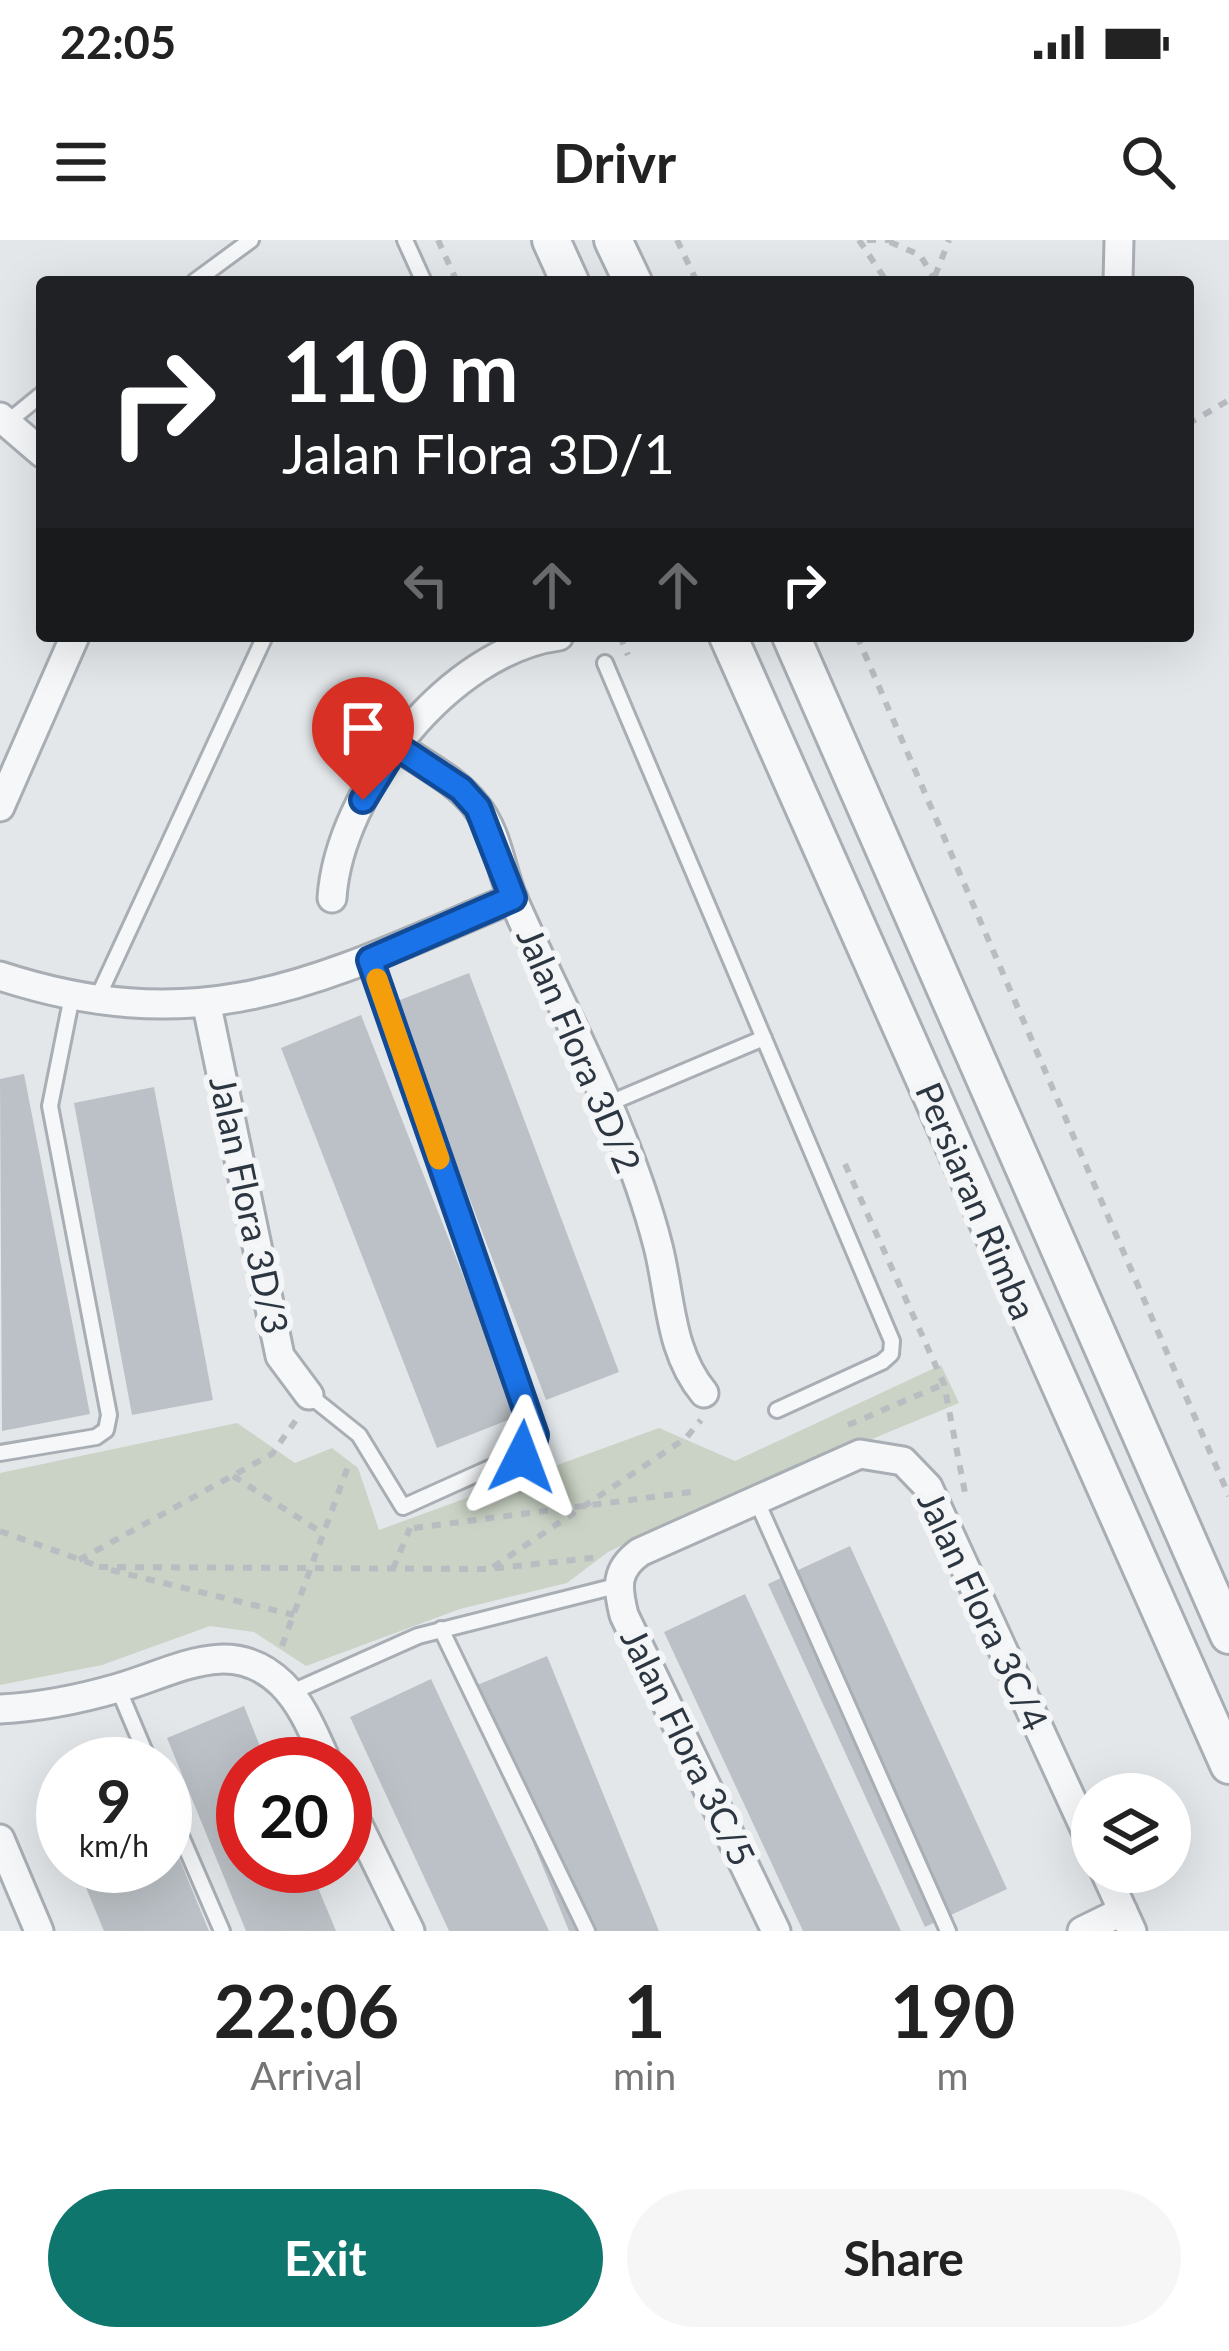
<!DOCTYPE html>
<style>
:root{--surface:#fff;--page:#f6f6f6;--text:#222;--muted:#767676;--accent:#0f766e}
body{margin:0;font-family:Lato,sans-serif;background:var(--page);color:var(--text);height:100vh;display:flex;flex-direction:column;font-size:45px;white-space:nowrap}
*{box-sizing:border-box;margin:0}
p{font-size:39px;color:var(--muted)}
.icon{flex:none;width:66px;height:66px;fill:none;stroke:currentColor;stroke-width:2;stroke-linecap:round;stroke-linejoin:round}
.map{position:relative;height:1691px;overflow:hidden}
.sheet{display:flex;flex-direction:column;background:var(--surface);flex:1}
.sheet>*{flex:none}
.top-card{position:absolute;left:36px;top:36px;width:1158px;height:366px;border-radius:12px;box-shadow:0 12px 48px #0002;background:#202124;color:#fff;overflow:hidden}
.fabs{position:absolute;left:1071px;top:1533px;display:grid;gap:24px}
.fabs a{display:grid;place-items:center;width:120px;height:120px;border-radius:50%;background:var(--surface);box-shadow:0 12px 48px #0002;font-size:60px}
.speed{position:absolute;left:36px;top:1497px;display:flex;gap:24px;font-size:60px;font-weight:700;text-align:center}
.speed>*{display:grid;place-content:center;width:156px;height:156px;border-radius:50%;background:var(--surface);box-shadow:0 12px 48px #0002;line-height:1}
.speed small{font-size:30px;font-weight:400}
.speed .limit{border:18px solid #d22;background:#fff;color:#111}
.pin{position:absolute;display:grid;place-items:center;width:102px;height:102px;color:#fff;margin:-123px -51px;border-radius:50% 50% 50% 0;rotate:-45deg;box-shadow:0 0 12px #0007}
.pin .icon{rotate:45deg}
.me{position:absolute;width:132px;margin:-66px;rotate:3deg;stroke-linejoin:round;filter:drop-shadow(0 0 9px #0008)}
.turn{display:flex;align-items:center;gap:42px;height:252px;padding:0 48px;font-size:54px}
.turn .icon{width:156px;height:156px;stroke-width:2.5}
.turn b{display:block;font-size:84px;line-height:102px}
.lanes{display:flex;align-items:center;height:114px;padding:0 48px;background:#0003;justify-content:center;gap:60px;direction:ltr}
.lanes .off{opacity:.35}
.eta{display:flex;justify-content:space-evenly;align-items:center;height:204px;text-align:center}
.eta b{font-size:72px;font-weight:700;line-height:84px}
.cta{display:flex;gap:24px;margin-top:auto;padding:24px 48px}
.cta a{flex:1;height:138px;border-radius:72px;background:var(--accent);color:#fff;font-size:48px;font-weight:700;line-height:138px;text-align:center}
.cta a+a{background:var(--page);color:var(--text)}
.status{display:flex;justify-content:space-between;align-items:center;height:84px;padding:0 60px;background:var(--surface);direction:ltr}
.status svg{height:33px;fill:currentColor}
header{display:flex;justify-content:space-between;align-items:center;height:156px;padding:0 48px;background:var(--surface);font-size:54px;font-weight:700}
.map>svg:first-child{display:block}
.green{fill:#cad3c5}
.building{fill:#bbc1c6}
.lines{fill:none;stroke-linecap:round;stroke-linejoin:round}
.service-casing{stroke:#a8aeb4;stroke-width:20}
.minor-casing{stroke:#a8aeb4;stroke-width:33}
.tertiary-casing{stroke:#a8aeb4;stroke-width:42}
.path{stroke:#b9bdc2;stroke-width:6;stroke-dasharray:9 9;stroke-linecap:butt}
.service{stroke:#f5f7f9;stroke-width:14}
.minor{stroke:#f5f7f9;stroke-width:27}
.tertiary{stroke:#f5f7f9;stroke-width:36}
.route-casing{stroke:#114b97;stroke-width:30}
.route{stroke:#1a73e8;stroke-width:21}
.slow{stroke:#f59e0b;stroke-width:21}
.labels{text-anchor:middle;stroke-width:12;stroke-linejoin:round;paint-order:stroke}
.street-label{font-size:36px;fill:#2c3641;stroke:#f3f5f7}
</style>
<div class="status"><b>22:05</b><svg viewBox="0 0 49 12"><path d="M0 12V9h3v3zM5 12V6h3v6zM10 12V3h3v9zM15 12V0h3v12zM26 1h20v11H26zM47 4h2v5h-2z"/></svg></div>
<header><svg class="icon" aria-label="menu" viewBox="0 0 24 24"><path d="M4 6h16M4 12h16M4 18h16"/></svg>Drivr<svg class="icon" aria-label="search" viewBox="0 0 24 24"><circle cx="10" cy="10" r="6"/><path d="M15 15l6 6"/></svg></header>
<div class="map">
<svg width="1229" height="1691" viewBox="0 0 1229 1691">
<rect width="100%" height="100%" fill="#e3e7ea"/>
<path class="green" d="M 941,1125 L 959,1163 L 664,1285 L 608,1312 L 567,1343 L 460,1369 L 306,1426 L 254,1392 L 210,1386 L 102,1425 L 0,1445 L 0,1233 L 237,1183 L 295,1223 L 332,1208 L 358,1228 L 379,1290 L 659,1188 L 735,1221 Z"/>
<path class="building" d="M 469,733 L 619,1132 L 546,1160 L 395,762 Z
M 361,775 L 518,1176 L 437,1208 L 281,808 Z
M 24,834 L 90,1174 L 2,1191 L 0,839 Z
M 154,847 L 213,1160 L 132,1175 L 74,863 Z
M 850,1306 L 1007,1649 L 925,1687 L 768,1344 Z
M 745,1354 L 901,1691 L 803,1691 L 664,1392 Z
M 547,1416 L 659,1691 L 569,1691 L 470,1448 Z
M 431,1439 L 549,1691 L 449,1691 L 350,1477 Z
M 244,1466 L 267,1524 L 243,1524 L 243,1626 L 309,1626 L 336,1691 L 246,1691 L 167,1498 Z
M 63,1549 L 63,1591 L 48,1555 Z
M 165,1584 L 209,1691 L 104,1691 L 77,1626 L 165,1626 Z"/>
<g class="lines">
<defs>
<path id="service" d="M 405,0 L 424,42
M 194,42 L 251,0
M 4,185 L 42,154
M 605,423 L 892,1101 L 891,1114 L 882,1122 L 777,1170
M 97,759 L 265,396
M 605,865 L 764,798
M 309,1155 L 359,1195 L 403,1267 L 532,1209 L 535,1194 L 370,720
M 0,1213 L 96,1197 L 106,1190 L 109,1175 L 50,866 L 72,756
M 755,1257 L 948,1691
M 441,1389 L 587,1691
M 118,1448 L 150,1524
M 290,1453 L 418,1396 L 616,1346
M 165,1559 L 222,1691"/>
<path id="minor" d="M 1118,42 L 1119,0
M 0,177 L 42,213
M 396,505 C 423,524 456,540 476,566 C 498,593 500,628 513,659 C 563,773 627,885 658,1006 C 671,1057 669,1111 704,1153
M 0,567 L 75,396
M 332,658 C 339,551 450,410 559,396
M 0,736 C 210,804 324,737 513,658
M 207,766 L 280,1116 L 309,1155
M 0,1469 C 40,1467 80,1459 118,1448 C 175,1432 231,1394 282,1444 C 304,1466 315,1497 328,1524
M 345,1558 L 410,1691
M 0,1599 L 39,1691
M 1105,1632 L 1132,1691
M 776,1691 L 624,1375 C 617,1347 615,1330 640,1312 L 860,1214 L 903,1221 L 928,1247 L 1092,1604
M 1082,1691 L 1123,1671"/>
<path id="tertiary" d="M 551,0 L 570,42
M 613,0 L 633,42
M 728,396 L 1229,1525
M 791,396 L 1229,1395"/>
</defs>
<use href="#service" class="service-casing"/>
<use href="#minor" class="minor-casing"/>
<use href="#tertiary" class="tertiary-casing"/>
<path class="path" d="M 438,0 L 457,42
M 677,0 L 697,42
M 859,0 L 887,42
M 867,0 L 903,0
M 890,2 L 920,15 L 934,38
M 935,36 L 949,0
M 1188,184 L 1229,160
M 620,396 L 628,415
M 857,396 L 1229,1256
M 845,924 L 944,1144 L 965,1253
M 848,1185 L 944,1144
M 233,1236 L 324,1294
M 414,1288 L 699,1251
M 0,1291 L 98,1326
M 79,1320 L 272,1214 L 296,1180
M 99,1327 L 489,1329 L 601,1317
M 493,1327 L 686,1198 L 701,1180
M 393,1329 L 410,1288
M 111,1330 L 294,1375
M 282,1406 L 350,1221"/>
<use href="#service" class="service"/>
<use href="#minor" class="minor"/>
<use href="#tertiary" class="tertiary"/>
</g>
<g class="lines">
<defs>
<path id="route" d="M 363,560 L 396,506 L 461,549 L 478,568 L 513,658 L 370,720 L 535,1195 L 532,1209 L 522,1217"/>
</defs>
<use href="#route" class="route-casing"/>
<use href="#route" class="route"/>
<path class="slow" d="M 377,739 L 439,919"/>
</g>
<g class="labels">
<g class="street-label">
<text transform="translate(579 810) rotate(67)" y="13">Jalan Flora 3D/2</text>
<text transform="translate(976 961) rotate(67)" y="13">Persiaran Rimba</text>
<text transform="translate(249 965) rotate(78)" y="13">Jalan Flora 3D/3</text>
<text transform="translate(983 1371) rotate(65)" y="13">Jalan Flora 3C/4</text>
<text transform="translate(688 1507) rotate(64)" y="13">Jalan Flora 3C/5</text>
</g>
</g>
</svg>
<div class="fabs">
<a><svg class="icon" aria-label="layers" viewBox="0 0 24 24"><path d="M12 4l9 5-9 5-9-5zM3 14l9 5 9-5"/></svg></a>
</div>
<div class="speed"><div>9<small>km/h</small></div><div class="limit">20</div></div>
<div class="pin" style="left:363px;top:560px;background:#d93025"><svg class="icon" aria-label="arrive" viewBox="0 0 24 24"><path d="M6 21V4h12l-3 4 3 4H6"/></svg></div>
<svg class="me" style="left:522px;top:1217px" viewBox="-20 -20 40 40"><path d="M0-17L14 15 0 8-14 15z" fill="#1a73e8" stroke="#fff" stroke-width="4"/></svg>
<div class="top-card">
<div class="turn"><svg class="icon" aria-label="right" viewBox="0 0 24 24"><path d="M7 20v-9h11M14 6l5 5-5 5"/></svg><div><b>110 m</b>Jalan Flora 3D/1</div></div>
<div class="lanes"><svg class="icon off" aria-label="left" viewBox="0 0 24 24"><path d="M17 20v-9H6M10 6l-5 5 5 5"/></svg><svg class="icon off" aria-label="ahead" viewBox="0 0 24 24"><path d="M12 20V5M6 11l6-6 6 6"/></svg><svg class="icon off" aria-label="ahead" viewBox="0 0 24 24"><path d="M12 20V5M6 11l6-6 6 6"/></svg><svg class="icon" aria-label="right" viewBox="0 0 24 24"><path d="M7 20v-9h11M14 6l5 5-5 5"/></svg></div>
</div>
</div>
<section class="sheet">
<div class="eta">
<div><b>22:06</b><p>Arrival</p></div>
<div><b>1</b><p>min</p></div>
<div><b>190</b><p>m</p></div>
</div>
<div class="cta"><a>Exit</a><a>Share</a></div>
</section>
